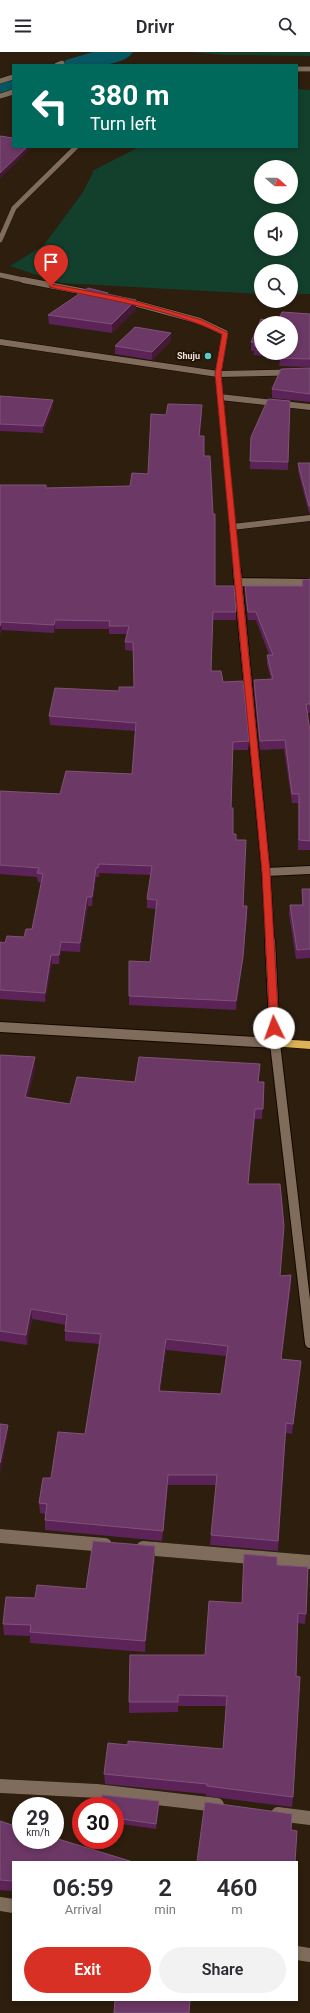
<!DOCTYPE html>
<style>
:root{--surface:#fff;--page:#f2f2f3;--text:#2b2b33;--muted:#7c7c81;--accent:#d93025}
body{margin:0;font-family:Roboto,sans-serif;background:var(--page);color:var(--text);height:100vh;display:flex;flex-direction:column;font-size:15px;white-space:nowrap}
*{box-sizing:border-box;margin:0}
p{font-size:13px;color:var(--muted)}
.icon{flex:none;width:22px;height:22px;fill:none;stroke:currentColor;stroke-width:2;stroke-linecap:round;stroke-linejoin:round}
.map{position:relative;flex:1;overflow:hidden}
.details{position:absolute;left:12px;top:1809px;width:286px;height:140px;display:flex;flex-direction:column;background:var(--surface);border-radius:0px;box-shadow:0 2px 6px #0003}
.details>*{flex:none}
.hud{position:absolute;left:12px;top:12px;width:286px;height:84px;border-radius:0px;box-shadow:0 2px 6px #0003;background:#00695c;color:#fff;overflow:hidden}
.needle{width:26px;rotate:110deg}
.buttons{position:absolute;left:254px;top:108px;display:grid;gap:8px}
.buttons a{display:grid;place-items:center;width:44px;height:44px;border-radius:50%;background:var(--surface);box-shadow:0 2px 6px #0003;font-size:20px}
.speed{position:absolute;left:12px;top:1745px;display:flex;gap:8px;font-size:20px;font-weight:700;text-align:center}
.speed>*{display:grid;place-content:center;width:52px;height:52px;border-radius:50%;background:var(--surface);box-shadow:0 2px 6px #0003;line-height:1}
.speed small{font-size:10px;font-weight:400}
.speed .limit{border:6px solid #d22;background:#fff;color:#111}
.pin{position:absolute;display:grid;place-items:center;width:34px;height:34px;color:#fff;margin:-41px -17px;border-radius:50% 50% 50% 0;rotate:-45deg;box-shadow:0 0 4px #0007}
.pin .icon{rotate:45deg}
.me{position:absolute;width:44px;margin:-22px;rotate:357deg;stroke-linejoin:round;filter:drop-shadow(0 0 3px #0008)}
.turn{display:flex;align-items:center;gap:14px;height:84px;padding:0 12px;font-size:18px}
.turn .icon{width:52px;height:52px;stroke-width:2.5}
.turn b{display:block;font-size:28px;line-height:34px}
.eta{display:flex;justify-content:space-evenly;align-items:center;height:68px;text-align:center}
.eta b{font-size:24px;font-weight:600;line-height:28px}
.primary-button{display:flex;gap:8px;margin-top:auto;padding:8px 12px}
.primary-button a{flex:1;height:46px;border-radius:24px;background:var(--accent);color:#fff;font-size:16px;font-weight:600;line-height:46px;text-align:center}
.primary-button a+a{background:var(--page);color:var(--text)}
header{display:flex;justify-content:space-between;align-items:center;height:52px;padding:0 12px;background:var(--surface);font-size:18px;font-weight:600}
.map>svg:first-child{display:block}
.green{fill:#133f2d;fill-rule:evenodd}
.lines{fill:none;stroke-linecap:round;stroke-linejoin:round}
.river{fill:#075762;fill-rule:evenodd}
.minor-far4-casing{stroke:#150700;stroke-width:5.5}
.minor-far3-casing{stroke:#150700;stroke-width:7}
.minor-far2-casing{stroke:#150700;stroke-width:10}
.minor-far1-casing{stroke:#150700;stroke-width:12}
.minor-casing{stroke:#150700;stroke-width:14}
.highway-casing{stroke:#150700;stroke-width:1}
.minor-far4{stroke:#7f6c5b;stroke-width:5}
.minor-far3{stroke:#7f6c5b;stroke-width:6}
.minor-far2{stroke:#7f6c5b;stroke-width:8}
.minor-far1{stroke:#7f6c5b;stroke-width:10}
.minor{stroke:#7f6c5b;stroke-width:14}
.highway{fill:#dcb356;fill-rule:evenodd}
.wall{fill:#5c2359;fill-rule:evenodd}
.shaded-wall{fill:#431935}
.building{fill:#6c3866;stroke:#805378;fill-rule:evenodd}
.route{fill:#d93025;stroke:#8d1f18}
.poi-dot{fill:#52cdcf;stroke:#231405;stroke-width:1.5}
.labels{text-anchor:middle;stroke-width:4;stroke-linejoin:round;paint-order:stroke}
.far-poi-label{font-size:9px;font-weight:bold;fill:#eee3d9;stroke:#231405;text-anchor:end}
</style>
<header><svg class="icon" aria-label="menu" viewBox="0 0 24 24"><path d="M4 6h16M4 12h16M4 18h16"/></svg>Drivr<svg class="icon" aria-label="search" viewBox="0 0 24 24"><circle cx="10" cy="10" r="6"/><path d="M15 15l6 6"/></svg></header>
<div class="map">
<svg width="310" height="1961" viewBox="0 0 310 1961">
<rect width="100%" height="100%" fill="#2d1e0e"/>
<path class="green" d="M 192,0 L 310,0 L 310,4 L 224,3 Z
M 297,37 L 310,38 L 310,242 L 291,242 L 291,219 L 261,219 L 261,242 L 61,231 L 10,214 L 44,193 L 83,140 L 94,118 L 139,95 L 297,95 ZM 261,115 L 291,115 L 291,145 L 261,145 ZM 261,167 L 291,167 L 291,197 L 261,197 Z"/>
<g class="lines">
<path class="river" d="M 93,0 L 133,0 C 122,17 81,13 62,13 L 66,8 Z
M 13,23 L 13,39 L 0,42 L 0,26 Z"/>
<defs>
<path id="minor-far4" d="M 57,13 L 62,11
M 297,17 L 310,17
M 0,29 L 13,25
M 0,44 L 13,40
M 0,188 L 14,156 L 76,95
M 0,223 L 28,229"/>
<path id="minor-far3" d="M 23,228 L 96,242
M 123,248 L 200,269 L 225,281 L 218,322 L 237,520
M 0,290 L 218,322 L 310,320
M 220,345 L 310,355
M 232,475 L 310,466"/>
<path id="minor-far2" d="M 237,519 L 266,820 L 270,890
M 238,530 L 310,531
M 266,820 L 310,818"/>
<path id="minor-far1" d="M 270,889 L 275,991 L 310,1291
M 0,975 L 275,991"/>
<path id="minor" d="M 0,1484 L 105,1493
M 143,1496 L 310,1510
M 0,1734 L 97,1739 L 217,1753
M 278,1762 L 310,1766
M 0,1852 L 13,1854
M 297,1901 L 310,1903"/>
<path id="highway" d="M 275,987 L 310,989 L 310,997 L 271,994 L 269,991 Z"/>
</defs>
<use href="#minor-far4" class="minor-far4-casing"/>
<use href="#minor-far3" class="minor-far3-casing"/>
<use href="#minor-far2" class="minor-far2-casing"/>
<use href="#minor-far1" class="minor-far1-casing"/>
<use href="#minor" class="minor-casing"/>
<use href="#highway" class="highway-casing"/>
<use href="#minor-far4" class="minor-far4"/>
<use href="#minor-far3" class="minor-far3"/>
<use href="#minor-far2" class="minor-far2"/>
<use href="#minor-far1" class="minor-far1"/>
<use href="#minor" class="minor"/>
<use href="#highway" class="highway"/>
</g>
<path class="wall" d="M 108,241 L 108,243 L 136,248 L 136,257 L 112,281 L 49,272 L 48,263 Z
M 310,262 L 310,315 L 279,314 L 280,308 L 266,307 L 266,304 L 254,303 L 254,299 L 251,299 L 251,290 L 261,271 L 261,301 L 291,301 Z
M 171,281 L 171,289 L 152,308 L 115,302 L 115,294 Z
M 310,316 L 310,350 L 272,346 L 272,337 Z
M 0,344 L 53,355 L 43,381 L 0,379 Z
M 290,349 L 288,418 L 250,417 L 251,385 Z
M 202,360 L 200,384 L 204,404 L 215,534 L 236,560 L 236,568 L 212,568 L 211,619 L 223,630 L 249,689 L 248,698 L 233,698 L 231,756 L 233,782 L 244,854 L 247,863 L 242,914 L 236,958 L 129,953 L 129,944 L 150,910 L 156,857 L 147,856 L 147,847 L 151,823 L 99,821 L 99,825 L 96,825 L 92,854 L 88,854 L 80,900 L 61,899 L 59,912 L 52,912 L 45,950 L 0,947 L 0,890 L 5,891 L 24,885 L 32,877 L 42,831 L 38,830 L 37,825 L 0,822 L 0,739 L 60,742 L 132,722 L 135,679 L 50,673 L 49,664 L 119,639 L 134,635 L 133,599 L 125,598 L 125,590 L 127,582 L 109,582 L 109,577 L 55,577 L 54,581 L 2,578 L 0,583 L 0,433 L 46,436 L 130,434 L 148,422 L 166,363 Z
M 298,411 L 310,411 L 310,462 L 309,461 L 298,419 Z
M 310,527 L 310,661 L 307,661 L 310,679 L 310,798 L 298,798 L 298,751 L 292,751 L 284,697 L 260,698 L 254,637 L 254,628 L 271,627 L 267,612 L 267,603 L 269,603 L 256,568 L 248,568 L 245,542 L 245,534 L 302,534 L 302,528 Z
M 302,837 L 310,837 L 310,906 L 296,907 L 289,862 L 290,853 L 302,853 Z
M 0,1003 L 35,1005 L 35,1016 L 28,1046 L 70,1052 L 135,1030 L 260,1012 L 258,1030 L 264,1030 L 262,1067 L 255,1067 L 248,1132 L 280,1224 L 291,1223 L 291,1233 L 281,1307 L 301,1309 L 292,1382 L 286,1381 L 278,1499 L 210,1493 L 216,1433 L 168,1433 L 162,1489 L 45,1478 L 45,1462 L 40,1461 L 39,1451 L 51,1426 L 85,1382 L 100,1292 L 65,1289 L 65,1279 L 66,1273 L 32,1267 L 27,1293 L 0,1289 ZM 166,1298 L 226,1304 L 221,1342 L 160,1339 Z
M 155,1505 L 145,1600 L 30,1591 L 30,1584 L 4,1583 L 3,1572 L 35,1546 L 86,1537 Z
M 277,1513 L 306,1562 L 305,1572 L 297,1571 L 293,1745 L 292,1755 L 206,1744 L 206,1742 L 105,1732 L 104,1722 L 128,1693 L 223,1697 L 226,1654 L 178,1654 L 178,1660 L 129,1661 L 129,1650 L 205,1603 L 242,1551 Z
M 159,1749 L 159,1755 L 156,1777 L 115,1771 L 115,1754 Z
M 0,1769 L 13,1810 L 13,1839 L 0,1838 Z"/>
<path class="shaded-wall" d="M 27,95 L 32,95 L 0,127 L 0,121 Z
M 136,248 L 136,257 L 112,281 L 112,272 Z
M 171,281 L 171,289 L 152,308 L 152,300 Z
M 53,348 L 53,355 L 43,381 L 43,374 Z
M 202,353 L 202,360 L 199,392 L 199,384 Z
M 55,568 L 55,577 L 54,581 L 54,573 Z
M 1,570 L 2,578 L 0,583 L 0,574 Z
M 96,816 L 96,825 L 92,854 L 92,845 Z
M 87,845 L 88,854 L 80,900 L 80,891 Z
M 247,854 L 242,914 L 236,958 L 236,949 Z
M 61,890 L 61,899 L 59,912 L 59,903 Z
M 51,903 L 52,912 L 45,950 L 45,941 Z
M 35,1005 L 35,1016 L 26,1055 L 25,1045 Z
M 255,1057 L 255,1067 L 247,1143 L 248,1132 Z
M 291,1223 L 291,1233 L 280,1317 L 281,1307 Z
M 31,1257 L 32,1267 L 27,1293 L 26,1283 Z
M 166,1287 L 166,1298 L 159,1350 L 159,1339 Z
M 301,1309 L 300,1320 L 292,1382 L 293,1372 Z
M 8,1373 L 8,1382 L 0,1424 L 0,1411 Z
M 168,1423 L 168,1433 L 162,1489 L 163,1479 Z
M 155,1494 L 155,1505 L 145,1600 L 145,1589 Z
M 159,1749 L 159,1755 L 156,1777 L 156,1772 Z"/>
<path class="building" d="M 0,84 L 13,86 L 13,95 L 27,95 L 0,121 Z
M 88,236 L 108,241 L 107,242 L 136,248 L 112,272 L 48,263 Z
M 282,260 L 310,262 L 310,307 L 280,306 L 281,301 L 291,301 L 291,271 L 277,271 Z
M 261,267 L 276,271 L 261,271 L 261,295 L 254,294 L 255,291 L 251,290 Z
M 135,275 L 171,281 L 152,300 L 115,294 Z
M 310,316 L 310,342 L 272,337 L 281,317 Z
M 0,344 L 53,348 L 43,374 L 0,372 Z
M 268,347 L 290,349 L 288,410 L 250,409 L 251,385 Z
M 168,352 L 202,353 L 199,384 L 204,384 L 204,404 L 210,404 L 213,462 L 215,462 L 215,534 L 234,534 L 236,560 L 213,560 L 211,619 L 221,619 L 223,630 L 243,629 L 249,689 L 233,690 L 231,756 L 233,756 L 233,782 L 236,782 L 236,788 L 246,788 L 243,854 L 247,854 L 243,905 L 236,949 L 129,944 L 129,909 L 150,910 L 157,848 L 147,847 L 152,814 L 99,812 L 98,816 L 96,816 L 92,845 L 87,845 L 80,891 L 61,890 L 59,903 L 51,903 L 45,941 L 0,938 L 0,890 L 5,891 L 7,884 L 24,885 L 26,877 L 32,877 L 43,822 L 37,821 L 39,816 L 0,813 L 0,739 L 60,742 L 66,719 L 132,722 L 136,671 L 49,664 L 55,636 L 119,639 L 119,635 L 134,635 L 133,590 L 125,590 L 129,574 L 109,574 L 110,569 L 55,568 L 54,573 L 1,570 L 0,574 L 0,433 L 46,433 L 46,436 L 130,434 L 132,421 L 148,422 L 151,362 L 166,363 Z
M 298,411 L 310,411 L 310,454 L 309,454 Z
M 310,527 L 310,652 L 306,652 L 310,679 L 310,789 L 299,788 L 299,742 L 292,742 L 285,688 L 260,689 L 254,628 L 273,627 L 267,603 L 273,603 L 256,560 L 248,560 L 245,534 L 303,534 L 302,528 Z
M 302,837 L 310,837 L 310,897 L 297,898 L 290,853 L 303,853 Z
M 0,1003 L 35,1005 L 25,1045 L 70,1052 L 77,1025 L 135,1030 L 139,1005 L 260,1012 L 258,1030 L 264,1030 L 263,1057 L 255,1057 L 248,1132 L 280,1132 L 284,1174 L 280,1224 L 291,1223 L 281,1307 L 301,1309 L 293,1372 L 286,1371 L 278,1489 L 211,1483 L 217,1423 L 168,1423 L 163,1479 L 45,1468 L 47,1452 L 39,1451 L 43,1426 L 51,1426 L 58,1380 L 85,1382 L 101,1282 L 65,1279 L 67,1263 L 31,1257 L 26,1283 L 0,1279 ZM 166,1287 L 228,1294 L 221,1342 L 159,1339 Z
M 0,1372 L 8,1373 L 0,1411 Z
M 93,1489 L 155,1494 L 145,1589 L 30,1580 L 31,1573 L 3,1572 L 6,1545 L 35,1546 L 37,1533 L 86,1537 Z
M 244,1502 L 277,1505 L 277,1513 L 308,1515 L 306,1562 L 298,1561 L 296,1624 L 300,1625 L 293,1745 L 207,1734 L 207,1732 L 104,1722 L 108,1691 L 128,1693 L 128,1689 L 223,1697 L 227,1644 L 178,1643 L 178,1650 L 129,1650 L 130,1603 L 205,1603 L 209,1549 L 242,1551 Z
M 102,1743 L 159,1749 L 156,1772 L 115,1766 L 115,1754 L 101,1754 Z
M 205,1750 L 292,1762 L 291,1778 L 297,1779 L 295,1810 L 197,1810 Z
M 0,1769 L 21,1776 L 21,1788 L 55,1788 L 55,1786 L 133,1810 L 13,1810 L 13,1829 L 0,1828 Z
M 115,1948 L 190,1948 L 189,1961 L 114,1961 Z"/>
<path class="route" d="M 51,232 L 124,246 L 202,268 L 228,281 L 221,322 L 270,820 L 279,976 L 278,978 L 274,979 L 270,976 L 262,820 L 215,322 L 222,282 C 167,256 108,248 49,235 Z"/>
<circle class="poi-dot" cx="208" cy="304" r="4"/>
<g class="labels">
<g class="far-poi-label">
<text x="200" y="307">Shuju</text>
</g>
</g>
</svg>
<div class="buttons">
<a><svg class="needle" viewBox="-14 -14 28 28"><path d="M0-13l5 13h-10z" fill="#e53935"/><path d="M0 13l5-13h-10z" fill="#7c7c81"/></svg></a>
<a><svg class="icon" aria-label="sound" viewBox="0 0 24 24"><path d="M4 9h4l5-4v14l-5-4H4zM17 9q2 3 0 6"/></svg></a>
<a><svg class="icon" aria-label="search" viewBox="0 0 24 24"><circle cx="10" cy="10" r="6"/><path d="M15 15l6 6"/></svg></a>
<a><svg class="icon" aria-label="layers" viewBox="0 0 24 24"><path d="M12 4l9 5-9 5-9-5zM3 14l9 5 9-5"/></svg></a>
</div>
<div class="speed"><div>29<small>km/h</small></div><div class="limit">30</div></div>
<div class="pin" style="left:51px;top:234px;background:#d93025"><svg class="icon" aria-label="arrive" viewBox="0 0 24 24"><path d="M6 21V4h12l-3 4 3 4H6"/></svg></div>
<svg class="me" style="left:274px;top:976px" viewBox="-20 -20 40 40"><circle r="19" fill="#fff"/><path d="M0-13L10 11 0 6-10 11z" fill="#d93025"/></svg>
<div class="hud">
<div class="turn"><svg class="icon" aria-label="left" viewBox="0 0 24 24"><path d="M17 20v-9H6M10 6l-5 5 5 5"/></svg><div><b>380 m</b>Turn left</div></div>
</div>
<section class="details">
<div class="eta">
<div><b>06:59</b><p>Arrival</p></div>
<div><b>2</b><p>min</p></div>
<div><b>460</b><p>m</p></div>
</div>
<div class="primary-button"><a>Exit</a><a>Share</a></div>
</section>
</div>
